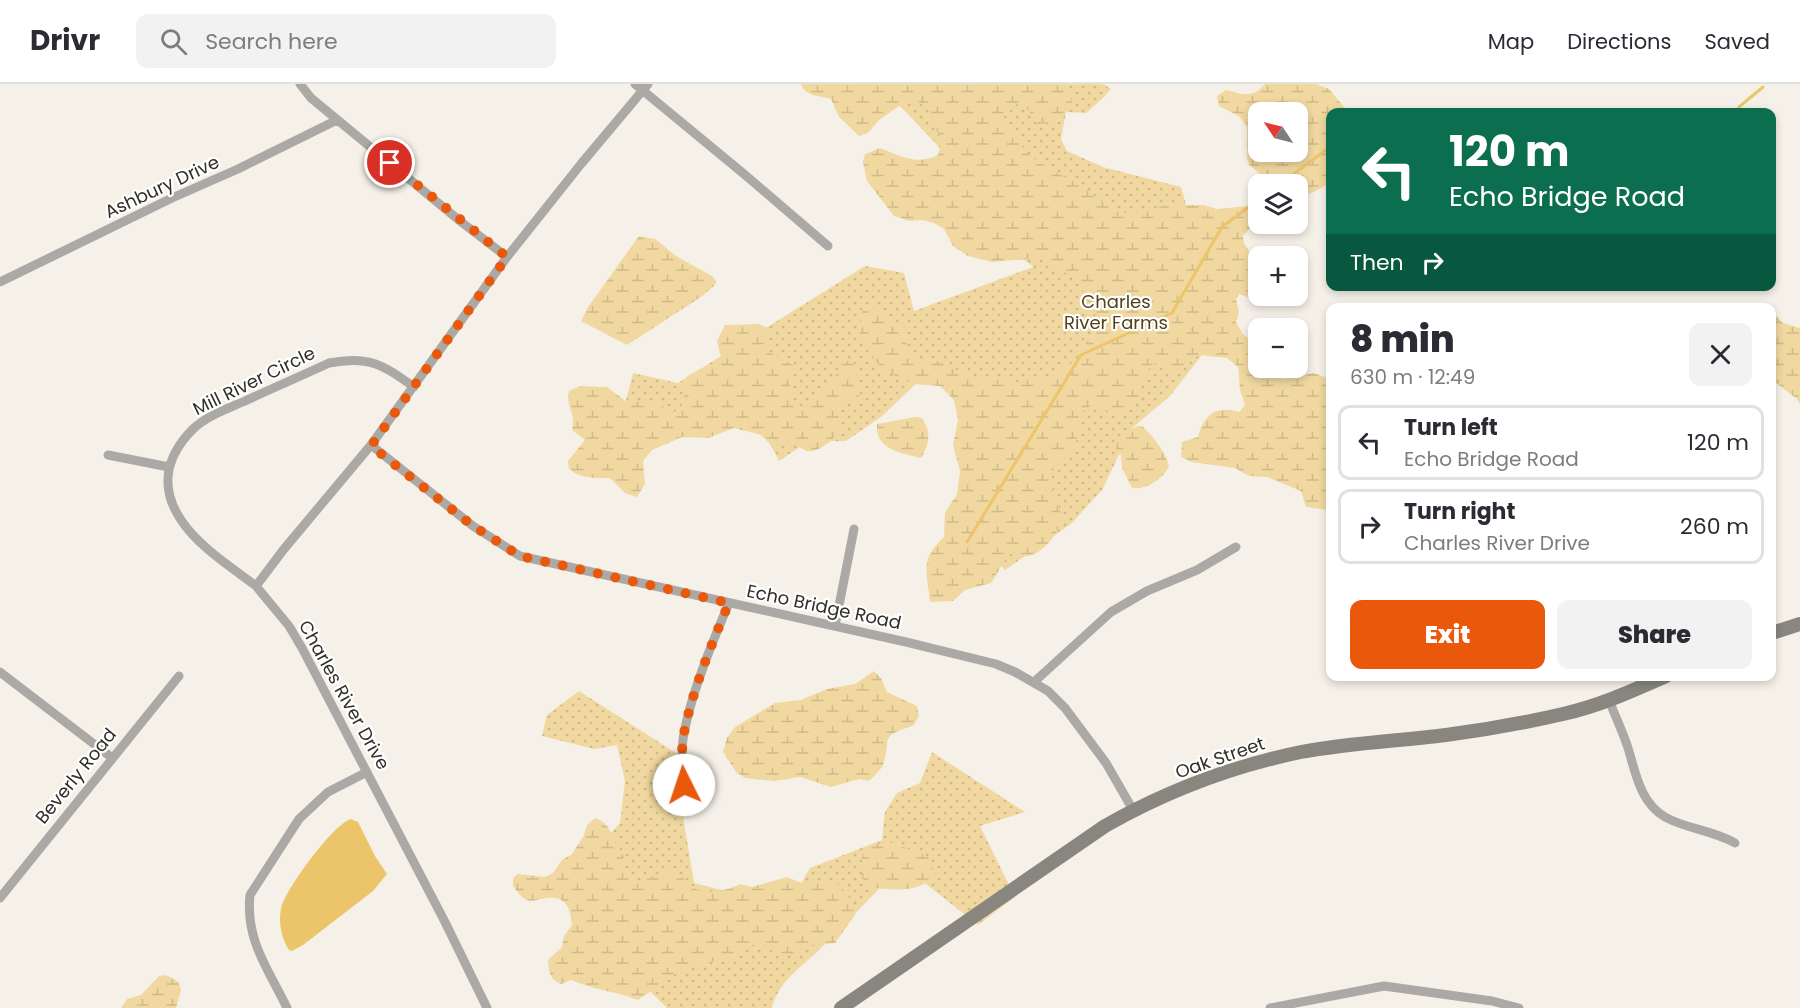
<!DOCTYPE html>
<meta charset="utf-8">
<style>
:root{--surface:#fff;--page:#f2f2f3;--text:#2b2b33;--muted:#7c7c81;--line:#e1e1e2;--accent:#ea580c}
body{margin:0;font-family:Poppins,sans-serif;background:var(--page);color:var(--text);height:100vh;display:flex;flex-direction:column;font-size:22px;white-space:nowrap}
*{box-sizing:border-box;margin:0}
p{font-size:20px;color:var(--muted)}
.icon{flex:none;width:33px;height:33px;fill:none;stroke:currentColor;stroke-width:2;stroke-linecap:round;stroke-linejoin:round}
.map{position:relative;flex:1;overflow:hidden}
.side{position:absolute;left:1326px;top:219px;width:450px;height:378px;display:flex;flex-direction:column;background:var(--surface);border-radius:12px;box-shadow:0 3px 9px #0003}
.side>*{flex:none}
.top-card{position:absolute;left:1326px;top:24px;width:450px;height:183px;border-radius:12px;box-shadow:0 3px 9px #0003;background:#0b6e4f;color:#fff;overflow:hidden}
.needle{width:39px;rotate:305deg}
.controls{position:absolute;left:1248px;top:18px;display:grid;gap:12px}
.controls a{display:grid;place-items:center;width:60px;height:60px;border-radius:12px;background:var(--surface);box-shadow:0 3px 9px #0003;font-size:30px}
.pin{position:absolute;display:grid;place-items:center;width:51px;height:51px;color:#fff;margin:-26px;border:3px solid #fff;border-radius:50%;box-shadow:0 2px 6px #0007}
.me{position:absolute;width:66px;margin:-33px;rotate:356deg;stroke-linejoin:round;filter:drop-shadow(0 0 4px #0008)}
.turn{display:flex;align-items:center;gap:21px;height:126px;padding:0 24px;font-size:27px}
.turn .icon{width:78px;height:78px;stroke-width:2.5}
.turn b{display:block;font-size:42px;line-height:51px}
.then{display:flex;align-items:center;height:57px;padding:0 24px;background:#0003;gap:12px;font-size:22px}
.round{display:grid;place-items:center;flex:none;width:63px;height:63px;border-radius:12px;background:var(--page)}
.overview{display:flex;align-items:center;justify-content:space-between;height:102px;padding:0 24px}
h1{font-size:36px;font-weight:800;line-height:45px}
.action{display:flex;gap:12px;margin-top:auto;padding:12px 24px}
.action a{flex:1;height:69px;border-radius:12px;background:var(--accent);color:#fff;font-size:24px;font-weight:800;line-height:69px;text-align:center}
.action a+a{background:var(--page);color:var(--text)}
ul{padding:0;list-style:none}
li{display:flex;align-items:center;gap:18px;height:75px;margin:0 12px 9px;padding:0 12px;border:3px solid var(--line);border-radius:12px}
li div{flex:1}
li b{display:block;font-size:22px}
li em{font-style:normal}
header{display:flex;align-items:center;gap:36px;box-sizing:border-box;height:84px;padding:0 30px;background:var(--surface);border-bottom:2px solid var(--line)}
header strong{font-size:28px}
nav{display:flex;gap:33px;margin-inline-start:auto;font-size:21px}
.search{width:420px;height:54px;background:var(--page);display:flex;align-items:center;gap:15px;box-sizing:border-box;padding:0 21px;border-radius:12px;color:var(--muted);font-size:22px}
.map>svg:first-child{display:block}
.green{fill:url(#green-dots)}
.wetland{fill:url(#wetland-marsh);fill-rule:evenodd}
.water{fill:#ecc56b}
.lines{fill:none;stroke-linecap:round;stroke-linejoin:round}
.stream{stroke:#ecc56b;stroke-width:3}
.minor{stroke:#aba9a5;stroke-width:9}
.secondary{stroke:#898680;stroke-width:14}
.route{stroke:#ea580c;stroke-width:10;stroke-dasharray:0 18}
.labels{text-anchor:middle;stroke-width:4.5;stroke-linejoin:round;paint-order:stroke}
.street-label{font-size:18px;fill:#2f2e2a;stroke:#fff}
.park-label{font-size:18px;fill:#51411b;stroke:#fff}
</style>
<header>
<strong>Drivr</strong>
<div class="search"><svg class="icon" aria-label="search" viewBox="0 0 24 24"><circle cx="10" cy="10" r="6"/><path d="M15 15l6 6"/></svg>Search here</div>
<nav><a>Map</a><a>Directions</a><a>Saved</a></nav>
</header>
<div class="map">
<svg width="1800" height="924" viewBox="0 0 1800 924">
<defs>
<pattern id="green-dots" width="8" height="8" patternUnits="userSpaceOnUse" patternTransform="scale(1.5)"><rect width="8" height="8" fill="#f1d8a0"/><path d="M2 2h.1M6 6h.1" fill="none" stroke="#cfba8a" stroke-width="1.8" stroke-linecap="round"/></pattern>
<pattern id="wetland-marsh" width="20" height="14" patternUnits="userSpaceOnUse" patternTransform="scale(1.5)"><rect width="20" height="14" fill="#f1d8a0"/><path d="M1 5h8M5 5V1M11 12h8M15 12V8" fill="none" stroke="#cfba8a"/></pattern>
</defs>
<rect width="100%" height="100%" fill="#f6f1e8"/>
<path class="green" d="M 875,0 L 1103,0 L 1111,5 L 1102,15 L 1086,29 L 1066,28 L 1061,55 L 1067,67 L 1103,83 L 1181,103 L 1202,179 L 1227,239 L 1170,312 L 1132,344 L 1102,406 L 1072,439 L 1005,486 L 992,471 L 982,303 L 918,298 L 881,333 L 846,357 L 809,357 L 779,377 L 766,352 L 714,339 L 624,324 L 633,289 L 678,299 L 865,182 L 904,189 L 914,227 L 1033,183 L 940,105 L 940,64 L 906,28 Z
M 579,607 L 690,678 L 678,702 L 694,799 L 787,823 L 810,784 L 882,756 L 885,728 L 897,709 L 920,699 L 932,668 L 1025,728 L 980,742 L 1015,813 L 978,841 L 902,781 C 875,809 848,837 821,864 C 803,882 778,897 772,924 L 667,924 L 611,869 L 598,763 L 620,739 L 625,697 L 617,661 L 594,665 L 542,652 L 547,631 Z"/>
<path class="wetland" d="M 801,0 L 1069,0 L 1072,19 L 1056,38 L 1038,40 L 1025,22 L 1014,20 L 1005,25 L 1004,37 L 1028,70 L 1051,86 L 1081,101 L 1113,126 L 1130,130 L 1168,121 L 1204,121 L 1217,125 L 1248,122 L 1256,106 L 1259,89 L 1249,81 L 1247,73 L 1247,43 L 1239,32 L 1219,22 L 1217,12 L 1226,6 C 1243,11 1253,14 1265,0 L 1316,0 L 1329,5 L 1348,28 L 1330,28 L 1330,98 C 1320,105 1310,112 1298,111 L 1298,100 L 1258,100 L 1258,135 L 1243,152 L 1244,159 L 1258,182 L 1258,212 L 1288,212 L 1264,219 L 1239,210 L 1236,215 L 1239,228 L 1236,238 L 1243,250 L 1258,262 L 1258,284 L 1271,284 L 1274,290 L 1283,295 L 1314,289 L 1330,295 L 1330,433 L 1328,426 L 1306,423 L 1301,407 L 1267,393 L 1249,392 L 1235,384 L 1191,378 L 1181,373 L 1182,358 L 1198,353 C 1204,330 1216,321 1239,328 L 1245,321 L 1240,306 L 1238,283 L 1227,274 L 1199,271 L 1173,289 L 1166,290 L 1161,278 L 1152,280 L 1142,297 L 1138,316 L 1126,330 L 1111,329 L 1096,320 C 1070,328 1083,343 1075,361 C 1070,373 1055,377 1052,391 C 1049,406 1059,417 1061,431 C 1063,447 1042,470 1028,472 C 1022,473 1015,471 1009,470 L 991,499 L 965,506 L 953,517 L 930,518 C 927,487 919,476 944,453 L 945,429 L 957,410 L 960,387 L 953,361 L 958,336 L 954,316 L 940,302 L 913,300 L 885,287 L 875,277 L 860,248 L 861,230 L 865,223 C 877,224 882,227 888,237 L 904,240 C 902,257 908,266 920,277 L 942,277 L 955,287 L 967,291 L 1018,298 L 1050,292 L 1075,277 L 1094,247 L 1096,232 L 1079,200 L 1068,189 L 1059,188 L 1051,179 L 1039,174 L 992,178 L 968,172 L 953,162 L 944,145 L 934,139 L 922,136 L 909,137 L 894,132 L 867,97 L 863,78 L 865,70 L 880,64 C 902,72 916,82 938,71 L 942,56 L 933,40 L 932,31 L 918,17 L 908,16 L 879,36 L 868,49 L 859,52 L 839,33 L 831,15 C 820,12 804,12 801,0 ZM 1258,28 L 1298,28 L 1298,68 L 1258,68 Z
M 639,152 L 655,155 L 676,172 L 712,192 L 716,197 L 716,200 L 701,213 L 627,261 L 581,237 L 588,223 Z
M 1772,228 L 1783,239 L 1800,244 L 1800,320 L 1797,315 L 1772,296 Z
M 759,240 L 767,244 L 767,267 L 793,281 C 794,300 782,308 799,324 L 820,311 L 830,296 L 837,290 L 840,278 L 853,276 L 860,310 L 855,319 L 848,313 L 842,317 C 839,338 842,353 822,363 C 808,371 805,367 793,358 L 770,360 L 758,348 L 737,343 L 708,354 L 682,353 L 652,366 L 643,377 L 645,400 L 637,413 L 625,409 L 610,394 C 594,394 581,395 569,385 L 568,377 L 585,356 L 572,346 C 576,326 565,323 569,307 L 580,302 L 607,303 L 627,318 L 656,317 L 663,321 L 665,328 L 670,332 L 683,320 L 686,293 L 702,284 L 718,283 L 722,278 L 717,257 L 725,241 Z
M 915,333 L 922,334 C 932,348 929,361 921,374 C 902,369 875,366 877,340 Z
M 1138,342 L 1142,342 C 1152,351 1167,369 1169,383 C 1163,394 1145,407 1132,404 L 1122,384 L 1121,372 L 1113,360 L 1131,345 Z
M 874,587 L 881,594 L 887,608 L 917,622 L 919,632 L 913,642 C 875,653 894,656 882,683 C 879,688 873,693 869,697 L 859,695 L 831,703 L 800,693 L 775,697 L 745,694 L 736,688 L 723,668 L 727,654 L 735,643 L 775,619 L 801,616 L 827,605 L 855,600 Z
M 595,734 C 614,740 611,758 623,771 L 625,790 L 639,798 C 646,795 663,787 671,788 C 680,788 684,796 690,801 C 702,812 727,807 740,800 L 752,803 L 787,793 L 804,800 L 833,797 C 845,806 853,815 855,831 L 835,859 L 813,861 L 797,871 L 774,868 L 761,859 L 756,859 L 733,874 L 699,880 L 677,890 L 665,893 L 653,906 L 638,916 C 615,907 593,906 571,896 L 561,900 C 549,895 549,888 548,876 L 562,863 L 564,852 L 572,841 C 570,821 565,810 541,815 C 535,816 532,818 527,816 C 521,814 517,807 513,802 L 513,794 L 518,790 L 545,793 L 553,789 L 562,776 L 572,770 L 583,753 L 587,741 Z
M 888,758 L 918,768 L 930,774 L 935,789 C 924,810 890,806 870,803 L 862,794 L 862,771 L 871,761 Z
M 166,891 L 179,898 L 181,906 L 176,924 L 121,924 L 127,915 L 141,911 L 159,892 Z"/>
<path class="water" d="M 351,735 L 358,738 L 375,772 L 387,790 L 373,807 L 364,814 L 303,861 L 292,867 L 289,866 C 282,856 278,838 281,825 C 284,807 334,739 351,735 Z"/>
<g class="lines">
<path class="stream" d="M 1736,28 L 1739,23 L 1763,3
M 1280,100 L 1330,63
M 967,458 L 1081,271 L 1172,229 L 1222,143 L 1258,116"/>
<path class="minor" d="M 300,0 L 311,14 L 460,137 L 507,173
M 635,0 L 744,90 L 828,162
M 0,198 L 172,114 L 238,85 L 337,36
M 371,361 L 473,442 L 520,472 L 906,558 L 996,580 L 1015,588 L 1048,607 L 1065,624 L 1106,679 L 1133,726
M 108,371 L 169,383
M 256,502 C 231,483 199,463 181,436 C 159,403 166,372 193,345 C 206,332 229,324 245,317 C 273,304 301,292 329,279 C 369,271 383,281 414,303
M 835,542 L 854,445
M 0,588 L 111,673
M 1034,598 L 1111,528 L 1147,507 L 1197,486 L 1236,463
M 1609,616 C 1615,632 1623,648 1628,664 C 1636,690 1640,718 1665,733 C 1686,745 1713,746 1735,759
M 684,701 C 683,686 681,670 683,655 C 690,612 712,559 729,519
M 0,814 L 179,592
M 287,924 C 269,886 245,856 250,811 L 299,735 L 328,708 L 367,688
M 487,924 L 445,838 L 302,564 L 289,542 L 256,502 L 284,465 L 371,361 L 507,173 L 581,80 L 648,0
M 1270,924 L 1384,902 L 1492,917 L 1519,924"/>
<path class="secondary" d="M 1772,549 L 1800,540
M 841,924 L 1105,742 C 1165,708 1233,682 1301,668 C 1349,659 1398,657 1446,651 C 1485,646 1524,639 1563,630 C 1599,622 1632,607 1666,592"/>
</g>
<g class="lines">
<path class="route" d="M 390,79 L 507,173 L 371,362 L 473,442 L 520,472 L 729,519 C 712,559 690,612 683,655 C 681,670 683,686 684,701"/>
</g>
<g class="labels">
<g class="street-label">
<text transform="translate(162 103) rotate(-25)" y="6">Ashbury Drive</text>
<text transform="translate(254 297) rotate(-26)" y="6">Mill River Circle</text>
<text transform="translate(824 523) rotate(12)" y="6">Echo Bridge Road</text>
<text transform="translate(344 611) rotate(61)" y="6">Charles River Drive</text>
<text transform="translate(1220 674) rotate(-19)" y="6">Oak Street</text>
<text transform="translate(76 692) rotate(-51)" y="6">Beverly Road</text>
</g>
<g class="park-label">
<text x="1116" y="224">Charles<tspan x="1116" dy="21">River Farms</tspan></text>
</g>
</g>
</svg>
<div class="controls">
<a><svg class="needle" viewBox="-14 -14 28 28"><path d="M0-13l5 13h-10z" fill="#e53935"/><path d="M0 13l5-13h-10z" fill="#7c7c81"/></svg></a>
<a><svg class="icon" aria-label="layers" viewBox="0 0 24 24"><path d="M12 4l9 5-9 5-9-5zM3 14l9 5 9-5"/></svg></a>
<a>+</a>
<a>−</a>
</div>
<div class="pin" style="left:390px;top:79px;background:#d93025"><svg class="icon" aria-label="arrive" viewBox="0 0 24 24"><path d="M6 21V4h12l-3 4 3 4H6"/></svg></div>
<svg class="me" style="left:684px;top:701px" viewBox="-20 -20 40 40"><circle r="19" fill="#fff"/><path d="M0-13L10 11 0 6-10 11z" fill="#ea580c"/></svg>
<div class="top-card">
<div class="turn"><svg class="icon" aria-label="left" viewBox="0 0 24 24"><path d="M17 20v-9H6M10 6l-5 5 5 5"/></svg><div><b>120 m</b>Echo Bridge Road</div></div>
<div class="then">Then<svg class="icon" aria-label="right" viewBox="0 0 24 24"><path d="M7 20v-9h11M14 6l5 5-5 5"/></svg></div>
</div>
<section class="side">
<div class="overview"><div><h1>8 min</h1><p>630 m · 12:49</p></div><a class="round"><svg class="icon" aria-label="close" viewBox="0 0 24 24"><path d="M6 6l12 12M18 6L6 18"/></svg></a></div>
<ul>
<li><svg class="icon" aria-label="left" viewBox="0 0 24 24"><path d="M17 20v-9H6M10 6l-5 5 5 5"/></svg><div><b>Turn left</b><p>Echo Bridge Road</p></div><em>120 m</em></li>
<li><svg class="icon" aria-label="right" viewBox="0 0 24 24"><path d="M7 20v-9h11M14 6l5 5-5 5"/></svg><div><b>Turn right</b><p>Charles River Drive</p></div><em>260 m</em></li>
</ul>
<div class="action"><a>Exit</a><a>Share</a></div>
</section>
</div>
